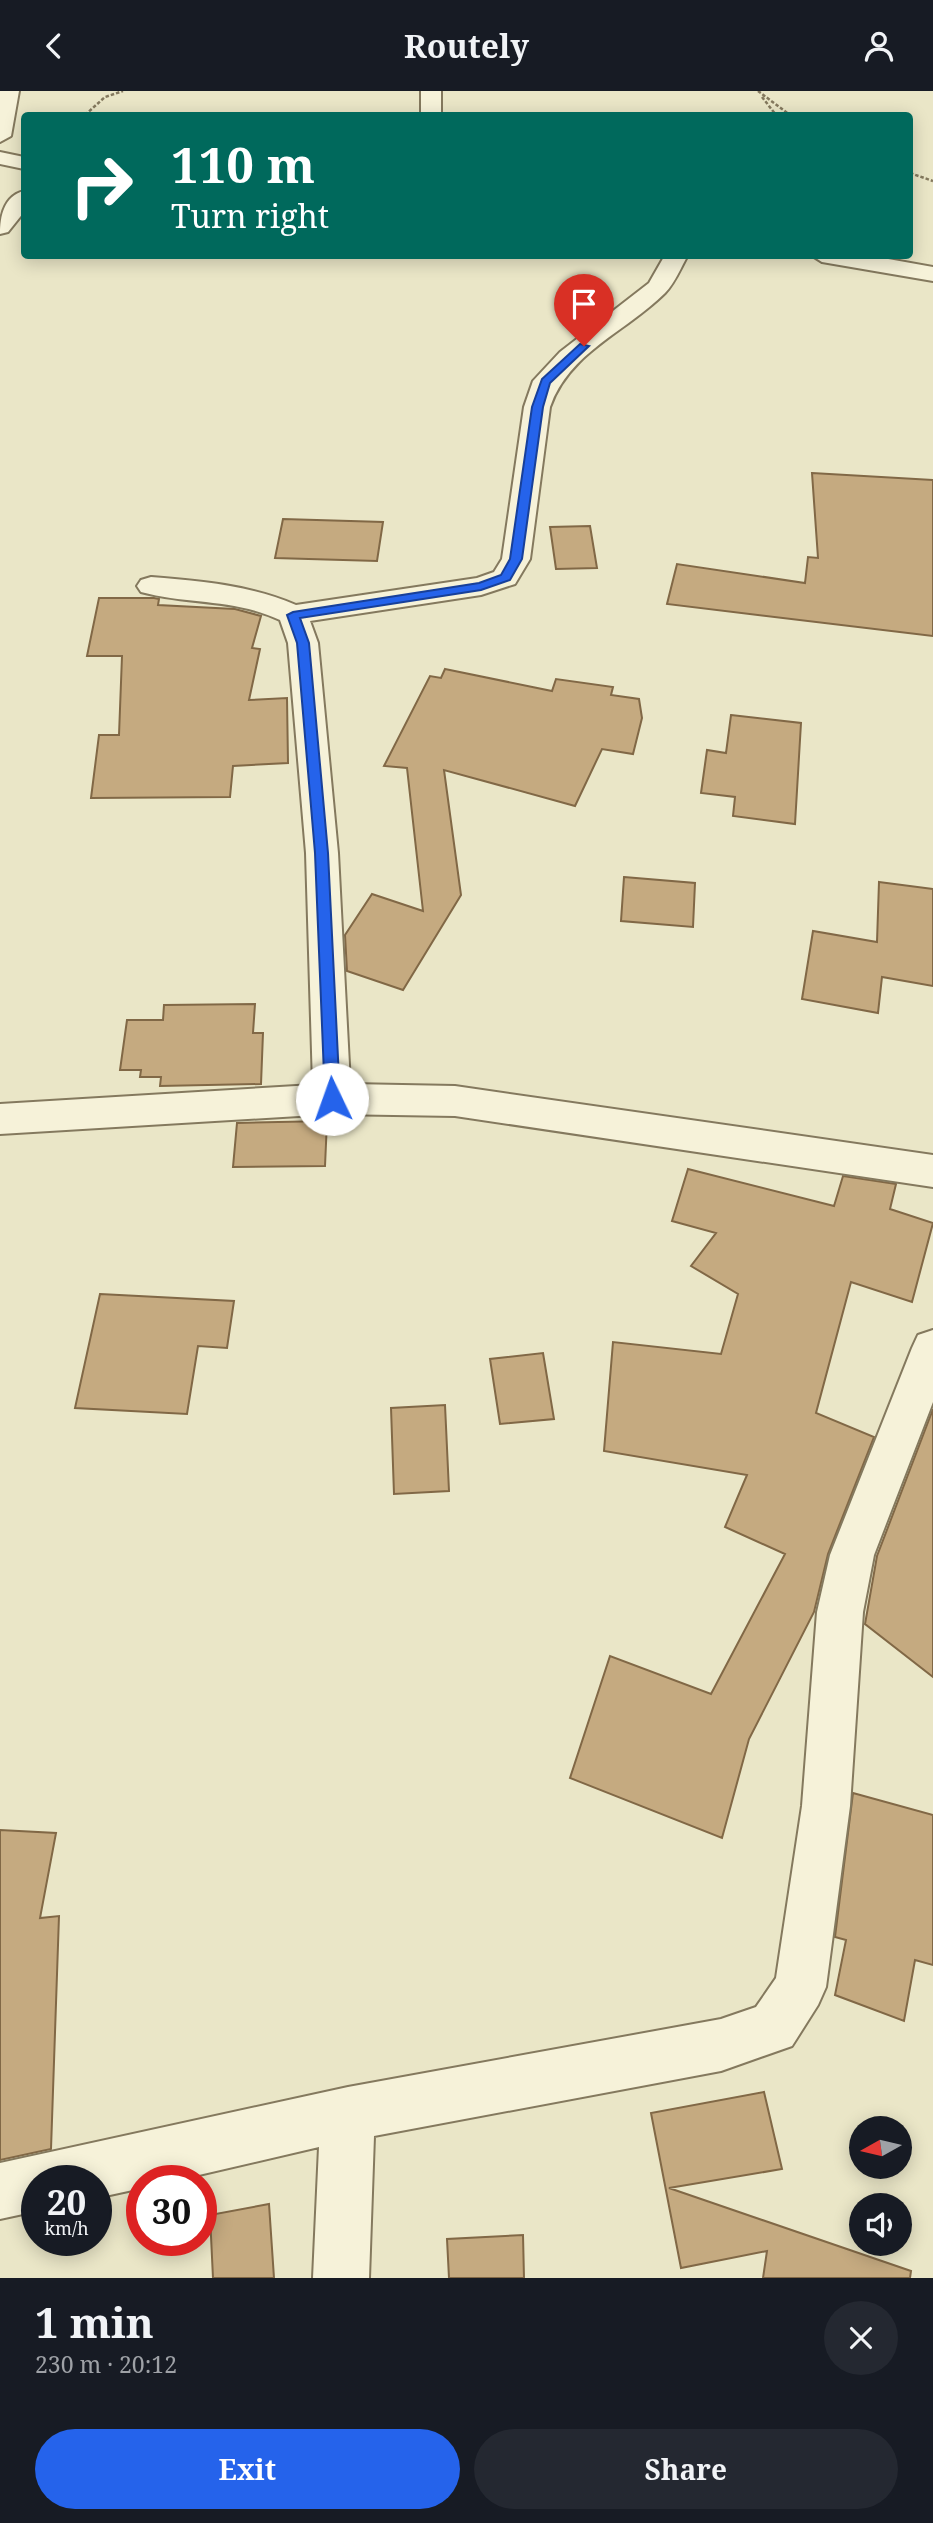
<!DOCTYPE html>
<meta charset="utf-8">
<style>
:root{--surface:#171b24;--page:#242831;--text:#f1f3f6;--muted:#9ea1a6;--accent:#2563eb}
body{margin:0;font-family:"Noto Serif",serif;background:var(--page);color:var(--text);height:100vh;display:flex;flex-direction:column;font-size:26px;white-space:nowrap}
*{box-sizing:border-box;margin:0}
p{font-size:23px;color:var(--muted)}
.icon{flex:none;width:38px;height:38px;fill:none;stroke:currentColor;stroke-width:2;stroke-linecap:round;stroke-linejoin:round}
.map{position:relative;height:2187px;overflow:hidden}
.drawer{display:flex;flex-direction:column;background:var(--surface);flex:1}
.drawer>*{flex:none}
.guide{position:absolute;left:21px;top:21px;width:892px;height:147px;border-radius:7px;box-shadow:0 4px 18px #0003;background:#00695c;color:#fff;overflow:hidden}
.needle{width:46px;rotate:262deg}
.buttons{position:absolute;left:849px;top:2025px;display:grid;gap:14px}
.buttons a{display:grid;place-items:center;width:63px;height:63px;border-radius:50%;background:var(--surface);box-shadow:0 4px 18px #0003;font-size:35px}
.speed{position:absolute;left:21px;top:2074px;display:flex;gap:14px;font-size:35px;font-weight:700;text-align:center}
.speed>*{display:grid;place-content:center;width:91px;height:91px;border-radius:50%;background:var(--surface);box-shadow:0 4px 18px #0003;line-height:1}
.speed small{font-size:18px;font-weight:400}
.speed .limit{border:10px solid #d22;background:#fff;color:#111}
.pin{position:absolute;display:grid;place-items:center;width:60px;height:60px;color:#fff;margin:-72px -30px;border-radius:50% 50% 50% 0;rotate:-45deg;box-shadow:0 0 7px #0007}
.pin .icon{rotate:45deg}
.me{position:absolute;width:77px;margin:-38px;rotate:357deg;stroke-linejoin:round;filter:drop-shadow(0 0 5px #0008)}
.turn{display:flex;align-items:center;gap:24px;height:147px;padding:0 35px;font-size:32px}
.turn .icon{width:91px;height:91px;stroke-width:2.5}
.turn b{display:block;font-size:49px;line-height:60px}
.round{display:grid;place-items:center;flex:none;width:74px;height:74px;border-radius:37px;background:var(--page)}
.overview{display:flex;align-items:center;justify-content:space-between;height:119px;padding:0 35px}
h1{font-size:42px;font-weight:700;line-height:52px}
.cta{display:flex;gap:14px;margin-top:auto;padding:14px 35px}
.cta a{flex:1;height:80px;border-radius:42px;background:var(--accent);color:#fff;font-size:28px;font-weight:700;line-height:80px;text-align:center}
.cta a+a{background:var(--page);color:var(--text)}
header{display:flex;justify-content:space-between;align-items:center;height:91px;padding:0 35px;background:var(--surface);font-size:32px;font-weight:700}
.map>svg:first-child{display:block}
.building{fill:#c5aa80;stroke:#816846;stroke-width:2}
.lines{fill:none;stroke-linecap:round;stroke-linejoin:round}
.minor-casing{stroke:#84795e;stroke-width:4}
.path{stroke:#84795e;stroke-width:2.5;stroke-dasharray:3.5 2;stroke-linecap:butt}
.minor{fill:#f6f2d9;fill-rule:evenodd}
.route{fill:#2563eb;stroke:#184099;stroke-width:2}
</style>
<header><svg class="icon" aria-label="back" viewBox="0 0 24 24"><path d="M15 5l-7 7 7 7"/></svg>Routely<svg class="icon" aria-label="person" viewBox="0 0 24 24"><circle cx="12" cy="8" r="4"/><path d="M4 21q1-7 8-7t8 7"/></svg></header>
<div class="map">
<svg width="933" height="2187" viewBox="0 0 933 2187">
<rect width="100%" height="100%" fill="#eae6c7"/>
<path class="building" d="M 812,382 L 933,389 L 933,545 L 667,513 L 677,473 L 805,492 L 808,466 L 818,467 Z
M 283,428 L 383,431 L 377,470 L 275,467 Z
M 590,435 L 597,477 L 556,478 L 550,436 Z
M 99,507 L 154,507 L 159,508 L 158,514 L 235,518 L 261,525 L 252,557 L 260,558 L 249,609 L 287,607 L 288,672 L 233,675 L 230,706 L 91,707 L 99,644 L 119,644 L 122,565 L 87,565 Z
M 445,578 L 552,600 L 556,588 L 613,596 L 611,604 L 639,608 L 642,627 L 633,663 L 602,658 L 575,715 L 444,679 L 461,804 L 403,899 L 347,880 L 345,844 L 372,803 L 423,820 L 407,677 L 384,675 L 430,585 L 441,587 Z
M 731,624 L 801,632 L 795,733 L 733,725 L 735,706 L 701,702 L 707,659 L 726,662 Z
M 624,786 L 695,792 L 693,836 L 621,830 Z
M 879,791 L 933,798 L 933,895 L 882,886 L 878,922 L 802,908 L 813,840 L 877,851 Z
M 255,913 L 253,942 L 263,942 L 261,993 L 160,995 L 161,986 L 140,986 L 141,979 L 120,979 L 127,929 L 163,929 L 164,914 Z
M 327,1030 L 325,1075 L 233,1076 L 237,1032 Z
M 688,1078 L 834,1115 L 843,1085 L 896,1093 L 890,1118 L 933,1132 L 912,1211 L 851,1191 L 816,1322 L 874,1346 L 828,1463 L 814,1521 L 749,1648 L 722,1747 L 570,1687 L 610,1565 L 711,1603 L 785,1463 L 725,1436 L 747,1384 L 604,1360 L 613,1251 L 721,1263 L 738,1203 L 691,1175 L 716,1142 L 672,1130 Z
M 100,1203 L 234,1210 L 227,1257 L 198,1255 L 187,1323 L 75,1317 Z
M 543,1262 L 554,1328 L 500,1333 L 490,1268 Z
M 445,1314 L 449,1400 L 394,1403 L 391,1317 Z
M 933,1318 L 933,1586 L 865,1533 L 877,1465 Z
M 853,1702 L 933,1724 L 933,1874 L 915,1869 L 904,1930 L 835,1904 L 846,1849 L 835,1846 Z
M 0,1739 L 56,1742 L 40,1827 L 59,1825 L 51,2058 L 0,2069 Z
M 764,2001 L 782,2078 L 669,2097 L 911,2180 L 910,2187 L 763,2187 L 767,2160 L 681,2177 L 651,2022 Z
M 269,2113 L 274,2187 L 213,2187 L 210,2124 Z
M 523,2144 L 524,2187 L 449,2187 L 447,2148 Z"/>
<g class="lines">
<defs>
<path id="minor" d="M 0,0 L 19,0 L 11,45 L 0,51 Z
M 421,0 L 441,0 L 441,24 L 421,24 Z
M 0,61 L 24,66 L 24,78 L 0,73 Z
M 24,100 L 24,121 L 8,141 L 0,143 C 0,125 4,105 24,100 Z
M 665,164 L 688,164 C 681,176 675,192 665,202 C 626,241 569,261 550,316 L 530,468 L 515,493 L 481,504 L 310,530 L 318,552 L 338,762 L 350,993 L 455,995 L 933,1064 L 933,1096 L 455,1025 L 332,1023 L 0,1043 L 0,1013 L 313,994 L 306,762 L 288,552 L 280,529 C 232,507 189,514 141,501 L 137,495 L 141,489 L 151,486 C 200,490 250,494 296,514 L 477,487 L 494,481 L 502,468 L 524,316 L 533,290 L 560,261 L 649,192 Z
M 811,164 L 866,164 L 933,176 L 933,190 L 822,171 Z
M 933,1239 L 933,1311 L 874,1464 L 863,1521 L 850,1715 L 826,1896 L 818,1914 L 792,1955 L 721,1980 L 374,2045 L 369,2187 L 313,2187 L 319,2056 L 173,2090 L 142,2090 L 142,2097 L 96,2107 L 96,2090 L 37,2090 L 37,2120 L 0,2128 L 0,2072 L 348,1996 L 721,1928 L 756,1916 L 776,1887 L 802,1715 L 817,1521 L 830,1464 L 912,1257 L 918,1244 Z"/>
</defs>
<use href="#minor" class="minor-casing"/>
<path class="path" d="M 758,0 L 790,24
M 762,6 L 776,24
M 85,24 L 105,6 L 123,0
M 910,82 L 933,90"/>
<use href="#minor" class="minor"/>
</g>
<path class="route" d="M 580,253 L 589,255 L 550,292 L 543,316 L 522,468 L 510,489 L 481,499 L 300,527 L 309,552 L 328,762 L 340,1008 L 332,1014 L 325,1008 L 315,762 L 297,552 L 287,524 L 293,521 L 479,492 L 501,484 L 510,468 L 532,316 L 542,288 Z"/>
</svg>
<div class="buttons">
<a><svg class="needle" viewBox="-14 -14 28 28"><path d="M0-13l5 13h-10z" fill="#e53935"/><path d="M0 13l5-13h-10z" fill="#9ea1a6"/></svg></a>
<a><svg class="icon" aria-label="sound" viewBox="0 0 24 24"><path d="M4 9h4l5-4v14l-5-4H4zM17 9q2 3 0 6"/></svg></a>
</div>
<div class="speed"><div>20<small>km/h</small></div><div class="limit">30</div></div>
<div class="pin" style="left:584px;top:255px;background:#d93025"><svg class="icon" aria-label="arrive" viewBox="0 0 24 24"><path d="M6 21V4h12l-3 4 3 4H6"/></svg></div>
<svg class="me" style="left:332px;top:1008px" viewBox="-20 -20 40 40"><circle r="19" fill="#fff"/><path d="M0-13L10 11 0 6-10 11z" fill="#2563eb"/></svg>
<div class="guide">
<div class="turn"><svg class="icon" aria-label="right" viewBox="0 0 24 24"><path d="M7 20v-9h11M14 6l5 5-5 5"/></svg><div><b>110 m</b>Turn right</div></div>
</div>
</div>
<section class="drawer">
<div class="overview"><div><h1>1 min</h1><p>230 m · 20:12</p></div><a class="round"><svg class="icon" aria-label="close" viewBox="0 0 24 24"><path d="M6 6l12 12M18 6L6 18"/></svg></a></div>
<div class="cta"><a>Exit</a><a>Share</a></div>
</section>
